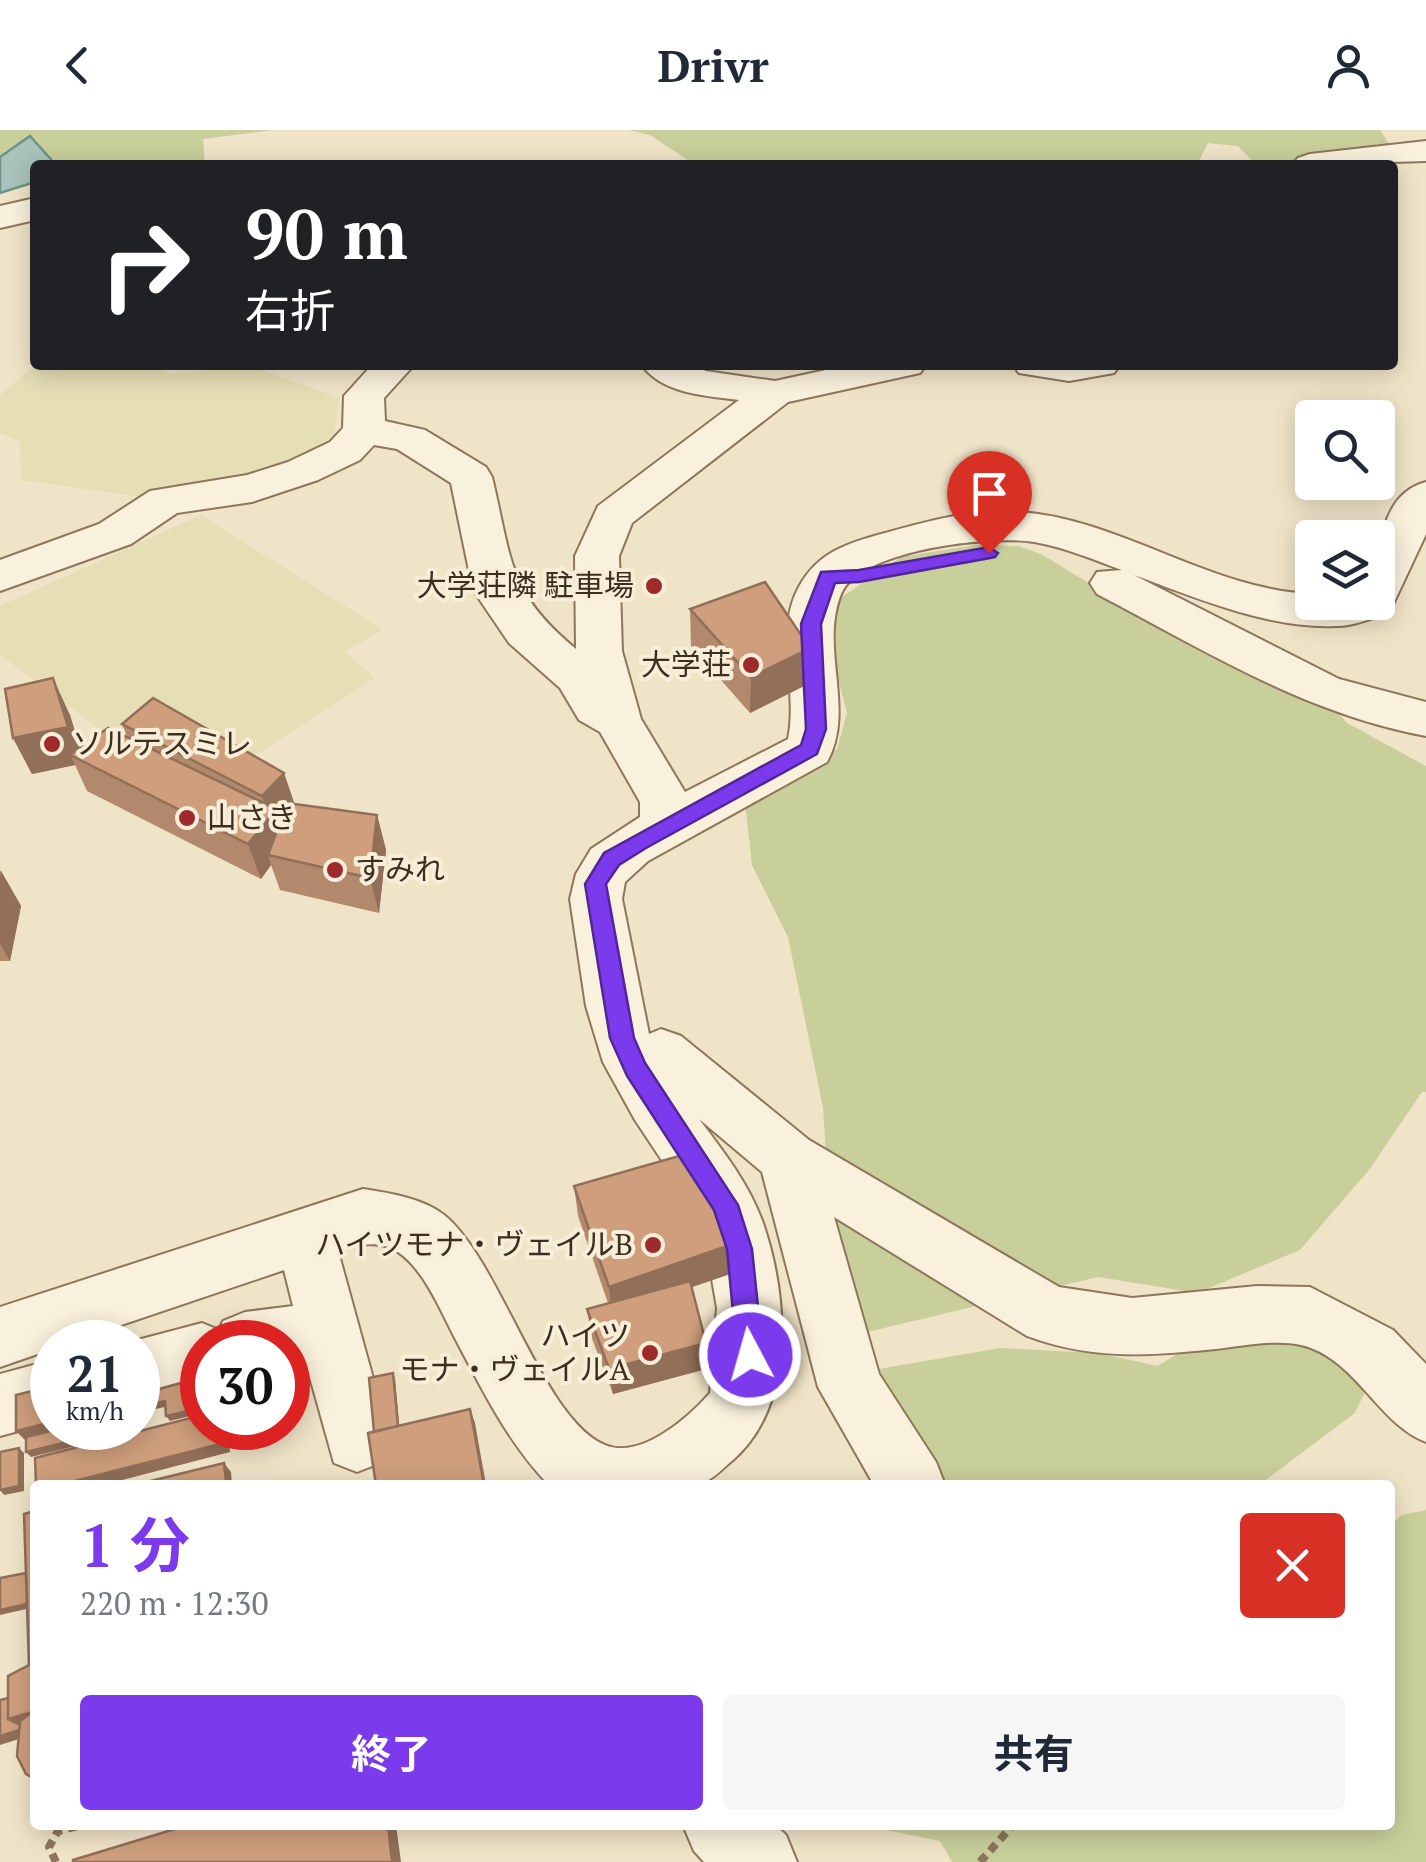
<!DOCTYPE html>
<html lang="ja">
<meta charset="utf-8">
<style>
:root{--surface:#fff;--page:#f6f6f7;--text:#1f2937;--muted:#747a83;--accent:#7c3aed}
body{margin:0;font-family:"PT Serif","Noto Sans JP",serif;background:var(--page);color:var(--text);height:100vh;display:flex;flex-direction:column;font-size:38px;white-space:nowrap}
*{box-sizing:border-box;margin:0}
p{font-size:32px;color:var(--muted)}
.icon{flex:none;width:55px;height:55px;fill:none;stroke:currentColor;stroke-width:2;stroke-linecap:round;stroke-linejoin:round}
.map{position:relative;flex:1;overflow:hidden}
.sheet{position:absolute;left:30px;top:1350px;width:1365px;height:350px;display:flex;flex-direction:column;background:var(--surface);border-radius:10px;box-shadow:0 5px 25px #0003}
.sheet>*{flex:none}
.hud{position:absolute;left:30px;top:30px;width:1368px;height:210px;border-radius:10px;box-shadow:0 5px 25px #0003;background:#202124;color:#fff;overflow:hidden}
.buttons{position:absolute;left:1295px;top:270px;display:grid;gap:20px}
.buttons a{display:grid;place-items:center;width:100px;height:100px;border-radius:10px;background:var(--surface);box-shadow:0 5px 25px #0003;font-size:50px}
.speed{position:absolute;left:30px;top:1190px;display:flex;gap:20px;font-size:50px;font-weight:700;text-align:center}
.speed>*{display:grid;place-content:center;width:130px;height:130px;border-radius:50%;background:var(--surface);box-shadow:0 5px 25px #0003;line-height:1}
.speed small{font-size:25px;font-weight:400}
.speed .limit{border:15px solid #d22;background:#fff;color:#111}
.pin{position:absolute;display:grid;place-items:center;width:85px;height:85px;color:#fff;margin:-102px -42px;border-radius:50% 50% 50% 0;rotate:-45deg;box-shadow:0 0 10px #0007}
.pin .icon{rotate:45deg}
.me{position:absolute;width:110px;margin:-55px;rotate:354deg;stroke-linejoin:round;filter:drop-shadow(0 0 8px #0008)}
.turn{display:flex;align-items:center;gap:35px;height:210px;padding:0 50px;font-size:45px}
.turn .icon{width:130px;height:130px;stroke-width:2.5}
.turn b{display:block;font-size:70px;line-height:85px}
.round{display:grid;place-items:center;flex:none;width:105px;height:105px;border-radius:10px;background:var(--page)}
.summary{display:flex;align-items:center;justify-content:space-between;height:170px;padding:0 50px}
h1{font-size:60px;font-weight:700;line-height:75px;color:var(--accent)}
.action{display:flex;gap:20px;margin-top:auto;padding:20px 50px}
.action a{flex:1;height:115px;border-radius:10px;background:var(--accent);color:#fff;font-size:40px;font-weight:700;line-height:115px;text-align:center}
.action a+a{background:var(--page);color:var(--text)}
header{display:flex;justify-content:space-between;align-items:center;height:130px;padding:0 50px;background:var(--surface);font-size:45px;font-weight:700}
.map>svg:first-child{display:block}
.farmland{fill:#e6deb5}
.green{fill:#c9cf9b}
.water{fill:#a9c4bc;stroke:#6f938a;stroke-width:2.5}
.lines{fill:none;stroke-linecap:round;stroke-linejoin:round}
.minor-casing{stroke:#8d765c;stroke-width:4}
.path{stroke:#8d765c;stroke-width:8;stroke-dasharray:9 6;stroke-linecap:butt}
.minor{fill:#faf1dc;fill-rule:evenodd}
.wall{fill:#b2896c}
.shaded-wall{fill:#916f58}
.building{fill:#cf9f7d;stroke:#916f58;stroke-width:2.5}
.route{fill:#7c3aed;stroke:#51269a;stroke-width:2.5}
.poi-dot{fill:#9e2a2b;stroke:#f7eed8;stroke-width:4}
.labels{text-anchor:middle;stroke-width:8;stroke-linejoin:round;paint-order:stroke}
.poi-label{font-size:30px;fill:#3d2e20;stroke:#f7eed8;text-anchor:end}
</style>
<header><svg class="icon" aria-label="back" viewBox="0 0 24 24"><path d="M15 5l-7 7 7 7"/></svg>Drivr<svg class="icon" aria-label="person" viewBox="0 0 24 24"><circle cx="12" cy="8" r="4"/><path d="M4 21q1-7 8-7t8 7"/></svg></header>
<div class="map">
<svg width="1426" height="1732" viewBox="0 0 1426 1732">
<rect width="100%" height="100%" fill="#f0e4c8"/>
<path class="farmland" d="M 35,235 L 155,235 L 170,244 L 248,235 L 339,268 L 333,316 L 260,348 L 155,369 L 21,350 L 20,312 L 0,303 L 0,265 Z
M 201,385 L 383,500 L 344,522 L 375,548 L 251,628 L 149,582 L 111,608 L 0,525 L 0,476 Z"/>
<path class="green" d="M 0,0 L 274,0 L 203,9 L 205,35 L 56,35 L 30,6 L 0,27 Z
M 629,0 L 1380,0 L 1392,18 L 1360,28 L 1255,34 L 1238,16 L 1208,13 L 1197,35 L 816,35 L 785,30 L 773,35 L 695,35 L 650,5 Z
M 975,415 L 1019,416 L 1043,425 L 1178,508 L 1327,570 L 1347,593 L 1426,636 L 1426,962 L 1422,962 L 1369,1040 L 1300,1120 L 1197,1163 L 1098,1147 L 851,1206 L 832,1119 L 823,978 L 788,807 L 752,735 L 745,673 L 837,619 L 847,583 L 827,507 L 830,475 L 901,427 Z
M 1249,1178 L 1370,1251 L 1355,1283 L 1259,1355 L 927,1355 L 873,1240 L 1000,1218 L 1098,1223 L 1158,1236 Z
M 1426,1380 L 1426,1732 L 952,1732 L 940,1711 L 861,1695 L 1390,1695 L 1390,1396 L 1402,1385 Z"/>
<path class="water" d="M 30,6 L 56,35 L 35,35 L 35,52 L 0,63 L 0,27 Z"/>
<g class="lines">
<defs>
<path id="minor" d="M 1426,11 L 1426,31 L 1292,35 L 1298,28 L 1310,24 Z
M 35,68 L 35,90 L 0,98 L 0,76 Z
M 372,235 L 414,235 L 384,268 L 385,291 L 425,300 L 486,337 L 492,347 C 512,430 507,462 576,519 L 575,426 L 598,376 L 739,270 C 708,266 662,264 642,235 L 693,235 L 706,241 L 775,251 L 849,235 L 926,235 L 920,243 L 788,272 L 632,393 L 619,426 L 622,521 L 641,589 L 685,662 L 788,609 C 798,562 776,510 795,465 C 813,424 844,414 885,403 C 928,391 974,378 1020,382 C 1121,389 1210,460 1312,464 L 1312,472 L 1378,472 C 1378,431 1376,365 1426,352 L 1426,404 L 1389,483 C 1372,488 1354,496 1336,496 C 1268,499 1197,468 1134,445 L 1339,549 L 1426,572 L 1426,606 C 1306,584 1204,520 1097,464 L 1090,453 L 1097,442 L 1122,440 C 1094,430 1064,417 1034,412 C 990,405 881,419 849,452 C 840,461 837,475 835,487 C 828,535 852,587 827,632 L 648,731 L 625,752 L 622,769 L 649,904 L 661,899 L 681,906 L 809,1010 L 1059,1157 L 1132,1168 L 1257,1156 L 1310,1157 L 1393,1200 L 1426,1234 L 1426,1312 C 1377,1293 1356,1228 1301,1215 C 1275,1209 1242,1216 1216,1219 C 1150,1226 1091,1230 1027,1206 L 834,1087 L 879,1244 L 936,1332 L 945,1355 L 874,1355 L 818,1257 L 762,1042 L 699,989 C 724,1022 749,1054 763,1093 C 788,1167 796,1274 733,1330 C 723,1338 714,1349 702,1353 C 681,1361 579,1355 549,1355 C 509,1314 484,1263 457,1212 C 442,1184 425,1140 398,1122 C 379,1109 357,1115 338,1121 L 390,1310 L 380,1333 L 357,1342 L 334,1333 L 306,1233 L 288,1236 L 288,1212 L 202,1212 L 202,1253 L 138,1270 L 138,1212 L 130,1212 L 202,1193 L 219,1200 L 223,1191 L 245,1182 L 293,1176 L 284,1140 L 71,1212 L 52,1212 L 52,1219 L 0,1237 L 0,1177 L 363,1059 C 389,1063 421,1068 443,1084 C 500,1129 542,1289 605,1315 C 641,1330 689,1287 710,1263 L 717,1178 L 702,1091 L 635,990 L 603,932 L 586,876 L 570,769 L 576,744 L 591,719 L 640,687 L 640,672 L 600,602 L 579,590 L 560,558 L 509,513 L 473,460 L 451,353 L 397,319 L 374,315 L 360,330 L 318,350 L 252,372 L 177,383 L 131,414 L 0,461 L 0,430 L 99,394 L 150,361 L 247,345 L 288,332 L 330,312 L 343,298 L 344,266 Z
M 1013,235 L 1120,235 L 1114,243 L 1069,251 L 1019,243 Z
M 52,1230 L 52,1292 L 0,1306 L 0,1244 Z
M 683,1695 L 775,1695 L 786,1705 L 797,1732 L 704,1732 L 694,1721 Z"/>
</defs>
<use href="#minor" class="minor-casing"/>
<path class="path" d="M 56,1732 L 49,1717 L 58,1701 L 82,1695
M 980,1732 L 1013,1695"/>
<use href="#minor" class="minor"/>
</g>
<path class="wall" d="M 690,479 L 808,554 L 750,583 L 691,516 Z
M 70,585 L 80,618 L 127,607 L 122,594 L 284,643 L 294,674 L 377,685 L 386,720 L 379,783 L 280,760 L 271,735 L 261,749 L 87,661 L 75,635 L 32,644 L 13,608 Z
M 0,741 L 1,741 L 21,776 L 10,831 L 0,831 Z
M 574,1056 L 730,1115 L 730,1144 L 691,1157 L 706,1239 L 613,1264 L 591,1206 L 587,1179 L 608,1173 L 578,1086 Z"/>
<path class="shaded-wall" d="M 810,518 L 808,554 L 750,583 L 751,547 Z
M 53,548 L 70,585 L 84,633 L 70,625 L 75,635 L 32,644 L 13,608 Z
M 284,643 L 296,678 L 268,725 L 271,735 L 261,749 L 248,714 L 270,687 L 262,666 Z
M 377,685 L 386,720 L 379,783 L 370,748 Z
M 1,741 L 21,776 L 10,831 L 0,814 L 0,748 Z
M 730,1115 L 730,1144 L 612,1185 L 609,1157 Z
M 706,1213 L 706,1239 L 613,1264 L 609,1239 Z
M 393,1243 L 395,1248 L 400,1304 L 398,1299 Z
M 165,1271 L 169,1276 L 138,1283 L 138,1277 Z
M 202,1278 L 202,1283 L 170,1291 L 166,1286 Z
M 470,1279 L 475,1293 L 486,1355 L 484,1355 Z
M 52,1292 L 52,1298 L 77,1298 L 25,1310 L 16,1301 Z
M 121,1298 L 124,1298 L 125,1304 L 31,1327 L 26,1322 Z
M 222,1298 L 228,1298 L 230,1322 L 103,1355 L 59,1355 Z
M 19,1318 L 24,1323 L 24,1361 L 4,1365 L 0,1360 Z
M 224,1333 L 231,1342 L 232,1355 L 213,1355 Z
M 33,1472 L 35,1477 L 0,1485 L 0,1480 Z
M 24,1563 L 35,1604 L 0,1615 L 0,1606 Z
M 388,1695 L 396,1695 L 401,1732 L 392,1732 Z"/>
<path class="building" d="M 765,452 L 810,518 L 751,547 L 690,479 Z
M 53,548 L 68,597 L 13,608 L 5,559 Z
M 153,568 L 284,643 L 262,666 L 122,594 Z
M 108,598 L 276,679 L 248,714 L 70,625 Z
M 287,673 L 377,685 L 370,748 L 268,725 Z
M 693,1022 L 730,1115 L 609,1157 L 574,1056 Z
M 690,1151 L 706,1213 L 609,1239 L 587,1179 Z
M 393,1243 L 398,1296 L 374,1302 L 369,1248 Z
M 202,1247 L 202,1278 L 166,1286 L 165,1271 L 138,1277 L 138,1265 Z
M 52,1256 L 52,1292 L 16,1301 L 16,1265 Z
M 470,1279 L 484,1355 L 376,1355 L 368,1303 Z
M 202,1285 L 202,1298 L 222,1298 L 224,1313 L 59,1355 L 36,1355 L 35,1328 Z
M 63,1298 L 121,1298 L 121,1299 L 26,1322 L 26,1307 Z
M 19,1318 L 19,1356 L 0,1360 L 0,1322 Z
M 224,1333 L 226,1352 L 213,1355 L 134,1355 Z
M 35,1381 L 35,1649 L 26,1644 L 17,1626 L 20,1591 L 32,1582 L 8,1589 L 8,1546 L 29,1535 L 24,1384 Z
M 26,1443 L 27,1474 L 0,1480 L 0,1448 Z
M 8,1568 L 8,1589 L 20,1595 L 19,1600 L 0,1606 L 0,1570 Z
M 188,1695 L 388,1695 L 392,1732 L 73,1732 L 73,1730 Z"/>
<path class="route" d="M 989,417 L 998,423 L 995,427 L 859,452 L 835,453 L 821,494 L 826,599 L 817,624 L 646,718 L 619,735 L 606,754 L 634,908 L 645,933 L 738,1075 L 752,1119 L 763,1225 L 759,1234 L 750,1237 L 741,1234 L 737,1225 L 727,1119 L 714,1080 L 627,946 L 610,908 L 585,754 L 604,723 L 801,615 L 806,599 L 801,494 L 821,442 L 859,440 Z"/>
<g class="poi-dot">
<circle cx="654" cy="456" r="10"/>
<circle cx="751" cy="535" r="10"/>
<circle cx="52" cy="614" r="10"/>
<circle cx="187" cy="688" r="10"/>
<circle cx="335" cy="740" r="10"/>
<circle cx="653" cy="1115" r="10"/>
<circle cx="650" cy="1223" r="10"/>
</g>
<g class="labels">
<g class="poi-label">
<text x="634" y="466">大学荘隣 駐車場</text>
<text x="731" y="545">大学荘</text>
<text x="72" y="624" text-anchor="start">ソルテスミレ</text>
<text x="207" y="698" text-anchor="start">山さき</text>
<text x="355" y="750" text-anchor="start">すみれ</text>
<text x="633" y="1125">ハイツモナ・ヴェイルB</text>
<text x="630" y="1216">ハイツ<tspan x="630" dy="34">モナ・ヴェイルA</tspan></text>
</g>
</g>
</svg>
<div class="buttons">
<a><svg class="icon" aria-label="search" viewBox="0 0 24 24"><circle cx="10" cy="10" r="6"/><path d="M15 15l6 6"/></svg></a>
<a><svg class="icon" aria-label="layers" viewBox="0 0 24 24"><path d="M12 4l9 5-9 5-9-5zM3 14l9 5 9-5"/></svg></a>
</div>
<div class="speed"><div>21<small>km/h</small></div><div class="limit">30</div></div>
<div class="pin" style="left:989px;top:423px;background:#d93025"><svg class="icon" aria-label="arrive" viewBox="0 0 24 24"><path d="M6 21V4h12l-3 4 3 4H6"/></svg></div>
<svg class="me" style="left:750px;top:1225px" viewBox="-20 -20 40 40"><circle r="17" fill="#7c3aed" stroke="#fff" stroke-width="3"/><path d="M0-11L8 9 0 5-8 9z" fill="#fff"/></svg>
<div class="hud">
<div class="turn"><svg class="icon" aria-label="right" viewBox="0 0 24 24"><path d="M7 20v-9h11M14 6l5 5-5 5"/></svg><div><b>90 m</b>右折</div></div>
</div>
<section class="sheet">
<div class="summary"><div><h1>1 分</h1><p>220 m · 12:30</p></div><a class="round" style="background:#d93025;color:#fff"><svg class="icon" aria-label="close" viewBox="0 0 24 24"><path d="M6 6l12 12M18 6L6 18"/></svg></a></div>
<div class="action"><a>終了</a><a>共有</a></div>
</section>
</div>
